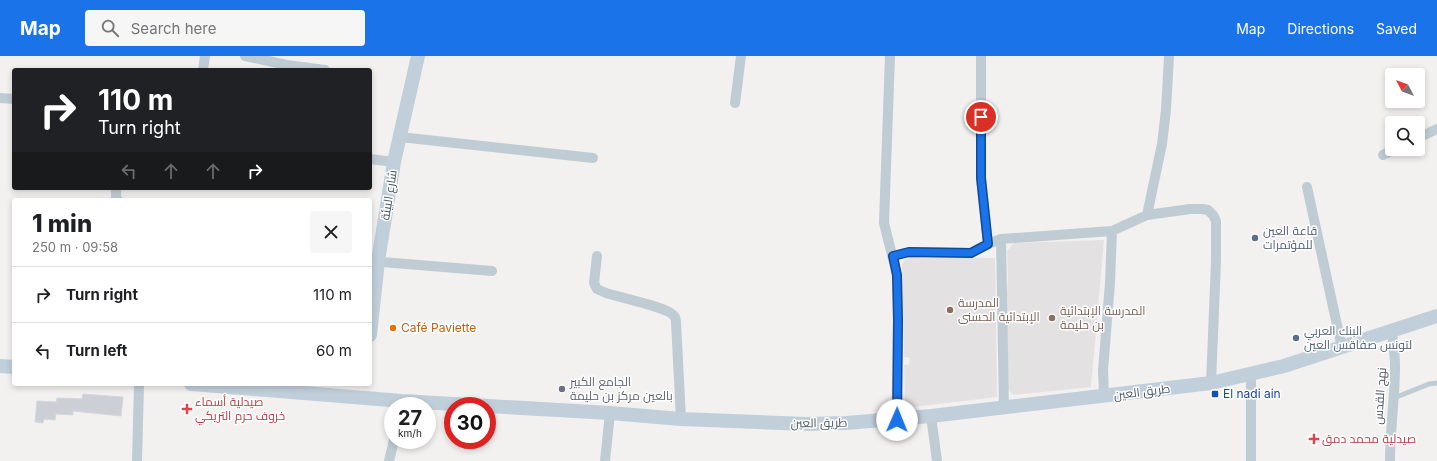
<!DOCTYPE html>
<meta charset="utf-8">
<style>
:root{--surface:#fff;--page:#f6f6f6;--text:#202124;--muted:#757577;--line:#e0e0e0;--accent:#1a73e8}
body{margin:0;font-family:Inter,Cairo,sans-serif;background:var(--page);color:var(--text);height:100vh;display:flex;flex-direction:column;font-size:15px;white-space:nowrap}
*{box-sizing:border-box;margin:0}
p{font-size:13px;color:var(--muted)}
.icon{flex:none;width:22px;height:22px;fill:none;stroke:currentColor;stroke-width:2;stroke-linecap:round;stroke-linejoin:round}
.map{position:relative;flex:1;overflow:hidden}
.details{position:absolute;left:12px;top:142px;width:360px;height:188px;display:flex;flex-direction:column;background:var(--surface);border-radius:4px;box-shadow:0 2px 6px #0003}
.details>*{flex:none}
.guide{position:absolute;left:12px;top:12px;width:360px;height:122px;border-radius:4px;box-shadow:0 2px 6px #0003;background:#202124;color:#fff;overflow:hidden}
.needle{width:26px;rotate:311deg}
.tools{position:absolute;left:1385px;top:12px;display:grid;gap:8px}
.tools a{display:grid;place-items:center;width:40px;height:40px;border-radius:4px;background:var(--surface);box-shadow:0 2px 6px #0003;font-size:20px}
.speed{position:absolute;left:384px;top:341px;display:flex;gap:8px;font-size:20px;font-weight:700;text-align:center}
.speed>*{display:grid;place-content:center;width:52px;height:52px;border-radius:50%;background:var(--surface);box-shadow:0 2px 6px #0003;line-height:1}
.speed small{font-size:10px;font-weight:400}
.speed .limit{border:6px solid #d22;background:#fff;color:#111}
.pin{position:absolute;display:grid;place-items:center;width:34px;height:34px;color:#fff;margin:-17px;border:2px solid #fff;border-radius:50%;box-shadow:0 1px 4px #0007}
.me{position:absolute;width:44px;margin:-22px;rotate:1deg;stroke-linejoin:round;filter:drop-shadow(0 0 3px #0008)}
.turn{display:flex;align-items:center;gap:14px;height:84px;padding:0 20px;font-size:18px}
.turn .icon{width:52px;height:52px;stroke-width:2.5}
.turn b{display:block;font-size:28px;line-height:34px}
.lanes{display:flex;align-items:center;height:38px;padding:0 20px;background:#0003;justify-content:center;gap:20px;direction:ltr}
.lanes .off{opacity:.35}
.round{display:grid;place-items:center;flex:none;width:42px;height:42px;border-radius:4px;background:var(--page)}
.headline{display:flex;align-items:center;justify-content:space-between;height:68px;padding:0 20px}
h1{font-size:24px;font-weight:800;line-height:30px}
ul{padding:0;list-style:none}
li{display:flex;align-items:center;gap:12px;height:56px;padding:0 20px;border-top:1px solid var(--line)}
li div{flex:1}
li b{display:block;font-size:15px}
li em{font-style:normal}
header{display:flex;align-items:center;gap:24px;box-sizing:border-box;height:56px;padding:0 20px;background:var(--accent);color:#fff}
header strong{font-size:19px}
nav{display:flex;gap:22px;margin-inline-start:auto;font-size:14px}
.search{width:280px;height:36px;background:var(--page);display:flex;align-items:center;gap:10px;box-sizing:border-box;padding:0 14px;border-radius:4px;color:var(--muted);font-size:15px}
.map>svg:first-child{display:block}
.education{fill:#e4e1e2}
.building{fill:#ccd0d6;stroke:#d4d7dd}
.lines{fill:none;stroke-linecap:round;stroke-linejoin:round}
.lane{stroke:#c0ccd4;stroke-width:5}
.street{stroke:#c0ccd4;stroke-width:10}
.secondary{stroke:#c1cfdb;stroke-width:14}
.route-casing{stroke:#114b97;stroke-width:10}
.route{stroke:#1a73e8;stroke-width:7}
.service-dot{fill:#5c6f8a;stroke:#fff;stroke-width:1.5}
.education-dot{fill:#8d6e63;stroke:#fff;stroke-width:1.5}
.food-dot{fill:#e8710a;stroke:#fff;stroke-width:1.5}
.worship-dot{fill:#6b7280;stroke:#fff;stroke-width:1.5}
.transit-dot{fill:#1a4fb4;stroke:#fff;stroke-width:1.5}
.health-dot{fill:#e0444e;stroke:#fff;stroke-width:1.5}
.labels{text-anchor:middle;stroke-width:3;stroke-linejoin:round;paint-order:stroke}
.street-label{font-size:12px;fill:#465661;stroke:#fff}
.service-label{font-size:12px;fill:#4e5e75;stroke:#fff;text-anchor:start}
.education-label{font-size:12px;fill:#785e54;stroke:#fff;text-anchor:start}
.food-label{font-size:12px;fill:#c56008;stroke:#fff;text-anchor:start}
.worship-label{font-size:12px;fill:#5b616d;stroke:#fff;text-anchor:start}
.transit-label{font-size:12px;fill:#164399;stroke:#fff;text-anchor:start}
.health-label{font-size:12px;fill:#be3a42;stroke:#fff;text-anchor:start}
</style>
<header>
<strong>Map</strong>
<div class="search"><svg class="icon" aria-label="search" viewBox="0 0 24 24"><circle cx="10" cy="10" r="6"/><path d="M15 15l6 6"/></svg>Search here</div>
<nav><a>Map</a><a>Directions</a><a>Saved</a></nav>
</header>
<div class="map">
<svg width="1437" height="405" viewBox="0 0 1437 405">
<rect width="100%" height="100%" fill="#f3f0f0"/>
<path class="education" d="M 1104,184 L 1091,331 L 1013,339 L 1008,333 L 1006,263 L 1009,261 L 1009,256 L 1006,254 L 1008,222 L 1007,195 L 1014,187 Z
M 908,201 L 995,202 L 997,341 L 905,352 L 904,309 L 909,308 L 910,302 L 904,301 L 902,207 Z"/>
<path class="building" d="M 83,338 L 123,341 L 121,360 L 73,355 L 73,359 L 56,358 L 55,364 L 44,363 L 43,367 L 35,366 L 37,345 L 56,346 L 57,342 L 82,343 Z"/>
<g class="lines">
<path class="lane" d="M 1394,342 L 1429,328 L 1437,327"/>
<path class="street" d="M 245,0 L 287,9 L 325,14
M 890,0 L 884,167 L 897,219 L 898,264 L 897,364
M 981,0 L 981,122 L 988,188
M 203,14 L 205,0
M 0,42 L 14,43
M 735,47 L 741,0
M 400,81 L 593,102
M 1418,82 L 1437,73
M 1383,99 L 1395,93
M 370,103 L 394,106
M 1307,131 L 1342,292
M 116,132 L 116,142 L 118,144
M 1147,159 L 1162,88 L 1166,54 L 1169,0
M 1001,183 L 1004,352
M 597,200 L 594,227 L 597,233 L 606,237 C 618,241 665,251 672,258 C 675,260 676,263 676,266 L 681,363
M 893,200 L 909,196 L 971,197 L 988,188 L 1001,183 L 1112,175 L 1147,159 L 1190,153 L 1202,153 L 1208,154 L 1213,159 L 1216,165 L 1216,205 L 1211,327
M 370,205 L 492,215
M 1104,340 L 1103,314 L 1110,227 L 1112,175
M 931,360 L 937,405
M 137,405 L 139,328
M 389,405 L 394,384
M 605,405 L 610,357
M 1251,405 L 1251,318
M 1390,405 C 1390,373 1395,342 1395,310 C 1395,298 1393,287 1392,276"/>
<path class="secondary" d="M 370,279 L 378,205 L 394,106 L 418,0
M 0,310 L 14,311
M 191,328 L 402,345 L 610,357 L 681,363 L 805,368 L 846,367 L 931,360 L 1211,327 L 1284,310 L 1437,260"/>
</g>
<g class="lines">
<defs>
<path id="route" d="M 897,364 L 898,264 L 897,219 L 893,200 L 909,196 L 971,197 L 988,188 L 981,122 L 981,61"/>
</defs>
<use href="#route" class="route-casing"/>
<use href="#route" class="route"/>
</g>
<g class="service-dot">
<circle cx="1255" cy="182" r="4"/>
<circle cx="1296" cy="282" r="4"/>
</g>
<g class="education-dot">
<circle cx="950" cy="254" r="4"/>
<circle cx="1052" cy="262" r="4"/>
</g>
<circle class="food-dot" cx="393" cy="272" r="4"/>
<circle class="worship-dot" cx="562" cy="333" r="4"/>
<rect class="transit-dot" x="1211" y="334" width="8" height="8" rx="2"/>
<g class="health-dot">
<path d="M185 347h4v4h4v4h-4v4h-4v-4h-4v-4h4z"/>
<path d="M1312 377h4v4h4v4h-4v4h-4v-4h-4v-4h4z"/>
</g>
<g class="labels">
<g class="street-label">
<text transform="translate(389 139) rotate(-81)" y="4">شارع البيئة</text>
<text transform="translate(1142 336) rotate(-7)" y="4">طريق العين</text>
<text transform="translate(1380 340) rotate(-86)" y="4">نهج القدس</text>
<text transform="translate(819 367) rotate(-1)" y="4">طريق العين</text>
</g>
<g class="service-label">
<text x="1263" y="179">قاعة العين<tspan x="1263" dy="14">للمؤتمرات</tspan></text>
<text x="1304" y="279">البنك العربي<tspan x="1304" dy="14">لتونس صفاقس العين</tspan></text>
</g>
<g class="education-label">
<text x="958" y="251">المدرسة<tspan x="958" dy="14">الإبتدائية الحسنى</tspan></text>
<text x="1060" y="259">المدرسة الإبتدائية<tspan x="1060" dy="14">بن حليمة</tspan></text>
</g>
<g class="food-label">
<text x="401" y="276">Café Paviette</text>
</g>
<g class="worship-label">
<text x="570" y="330">الجامع الكبير<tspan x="570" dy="14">بالعين مركز بن حليمة</tspan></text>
</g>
<g class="transit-label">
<text x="1223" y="342">El nadi ain</text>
</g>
<g class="health-label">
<text x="195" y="350">صيدلية أسماء<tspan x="195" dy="14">خروف حرم التريكي</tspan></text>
<text x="1322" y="387">صيدلية محمد دمق</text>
</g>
</g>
</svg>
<div class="tools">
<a><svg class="needle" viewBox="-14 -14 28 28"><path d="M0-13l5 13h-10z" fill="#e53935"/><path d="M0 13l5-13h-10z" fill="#757577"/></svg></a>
<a><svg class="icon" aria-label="search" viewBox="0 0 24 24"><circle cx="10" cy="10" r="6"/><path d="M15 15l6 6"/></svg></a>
</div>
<div class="speed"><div>27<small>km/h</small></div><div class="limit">30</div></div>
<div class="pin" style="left:981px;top:61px;background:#d93025"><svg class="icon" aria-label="arrive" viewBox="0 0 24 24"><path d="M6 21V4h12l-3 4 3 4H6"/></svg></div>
<svg class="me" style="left:897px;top:364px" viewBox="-20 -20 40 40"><circle r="19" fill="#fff"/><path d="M0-13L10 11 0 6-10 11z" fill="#1a73e8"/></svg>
<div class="guide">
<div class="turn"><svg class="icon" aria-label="right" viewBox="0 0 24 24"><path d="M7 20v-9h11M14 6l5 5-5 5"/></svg><div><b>110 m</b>Turn right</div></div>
<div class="lanes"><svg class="icon off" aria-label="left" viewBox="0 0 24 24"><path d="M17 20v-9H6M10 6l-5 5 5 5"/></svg><svg class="icon off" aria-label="ahead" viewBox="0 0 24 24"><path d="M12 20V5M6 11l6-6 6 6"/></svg><svg class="icon off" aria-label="ahead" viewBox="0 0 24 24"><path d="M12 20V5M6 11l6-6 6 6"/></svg><svg class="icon" aria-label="right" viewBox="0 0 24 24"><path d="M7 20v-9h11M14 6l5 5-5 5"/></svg></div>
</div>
<section class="details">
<div class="headline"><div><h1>1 min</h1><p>250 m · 09:58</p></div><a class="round"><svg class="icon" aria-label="close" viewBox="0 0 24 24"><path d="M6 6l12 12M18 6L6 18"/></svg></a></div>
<ul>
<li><svg class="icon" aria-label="right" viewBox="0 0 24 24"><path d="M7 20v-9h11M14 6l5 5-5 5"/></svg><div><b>Turn right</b></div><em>110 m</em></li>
<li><svg class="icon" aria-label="left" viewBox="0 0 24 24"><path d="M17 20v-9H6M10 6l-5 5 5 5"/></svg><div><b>Turn left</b></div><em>60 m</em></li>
</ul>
</section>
</div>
